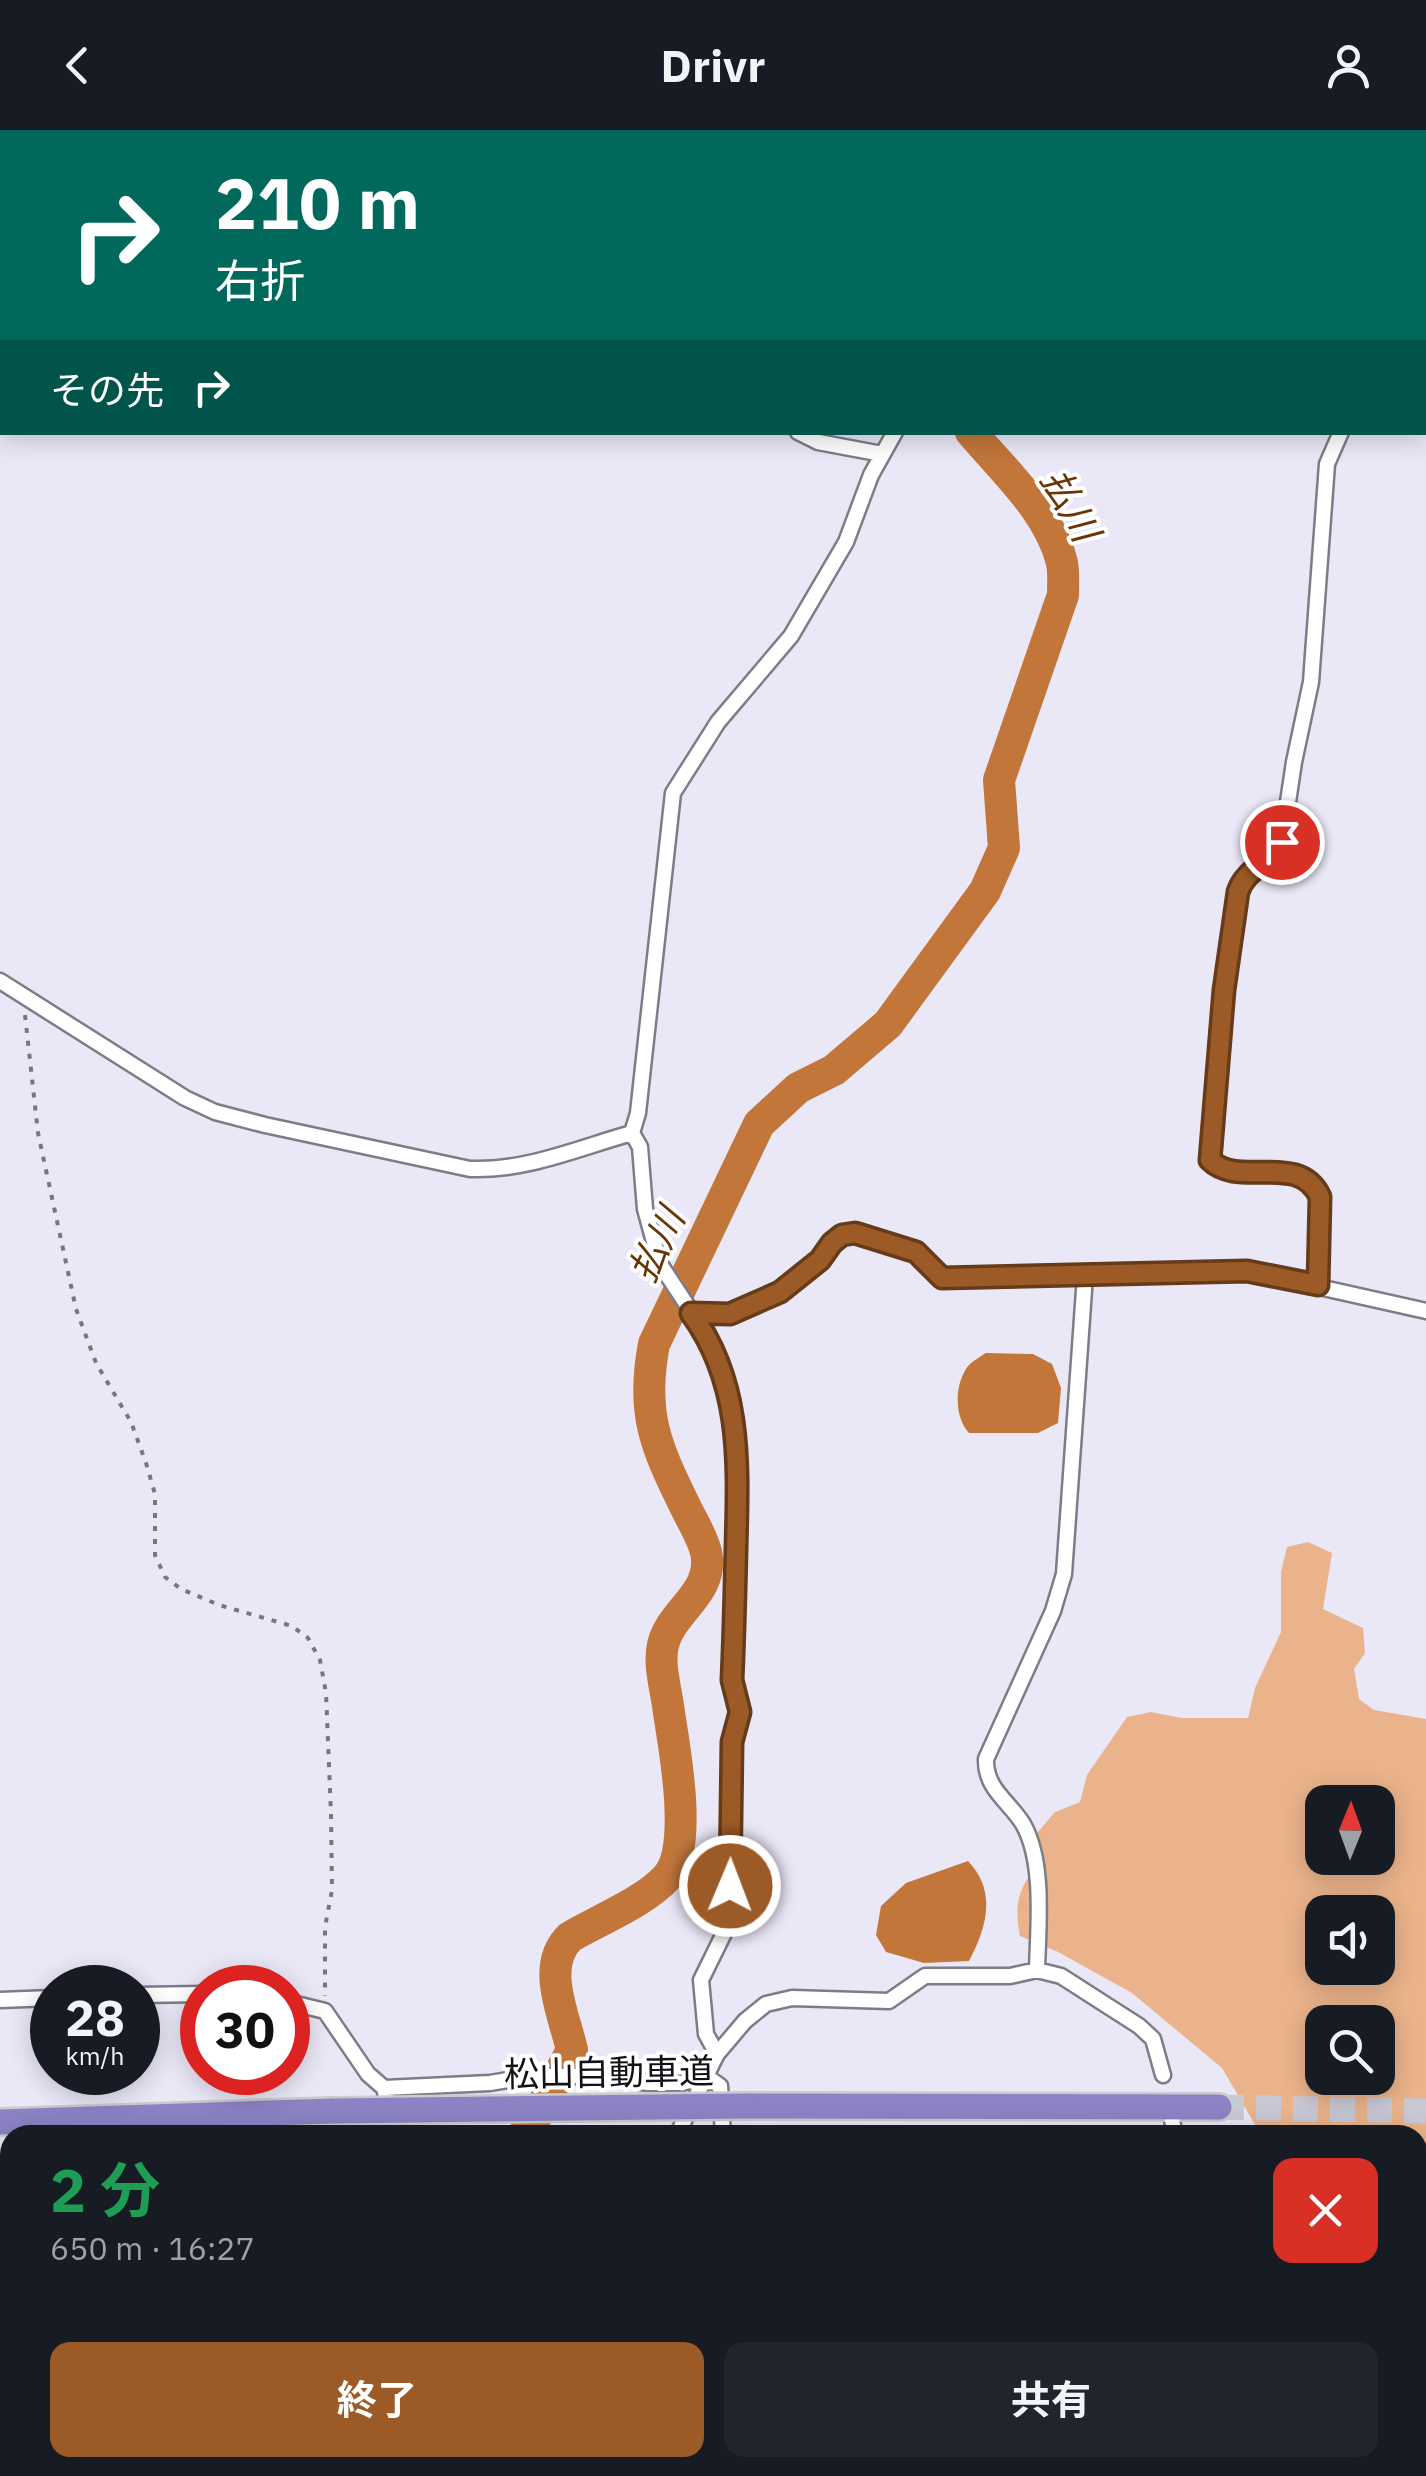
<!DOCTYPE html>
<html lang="ja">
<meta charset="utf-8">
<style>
:root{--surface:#171b24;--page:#20242c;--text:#f1f3f6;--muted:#9ea1a6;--accent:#9c5b26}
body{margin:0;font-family:"IBM Plex Sans","Noto Sans JP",sans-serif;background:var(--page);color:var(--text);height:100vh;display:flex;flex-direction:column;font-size:38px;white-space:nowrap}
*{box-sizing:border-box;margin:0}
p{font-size:32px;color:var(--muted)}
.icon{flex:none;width:55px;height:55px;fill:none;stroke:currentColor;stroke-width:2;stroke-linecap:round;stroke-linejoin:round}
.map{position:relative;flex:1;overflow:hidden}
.drawer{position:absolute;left:0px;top:1995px;width:1428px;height:352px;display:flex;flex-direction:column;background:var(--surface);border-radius:30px 30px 0 0;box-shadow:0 5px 25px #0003}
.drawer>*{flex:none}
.guide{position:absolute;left:0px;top:0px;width:1428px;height:305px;box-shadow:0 5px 25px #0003;background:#00695c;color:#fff;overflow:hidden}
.needle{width:65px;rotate:1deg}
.buttons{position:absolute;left:1305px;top:1655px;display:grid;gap:20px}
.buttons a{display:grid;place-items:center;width:90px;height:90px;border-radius:20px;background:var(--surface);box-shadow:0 5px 25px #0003;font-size:50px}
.speed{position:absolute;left:30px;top:1835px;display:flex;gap:20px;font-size:50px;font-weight:700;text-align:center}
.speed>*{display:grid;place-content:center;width:130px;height:130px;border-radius:50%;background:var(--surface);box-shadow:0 5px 25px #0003;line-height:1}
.speed small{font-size:25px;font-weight:400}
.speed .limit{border:15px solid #d22;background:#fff;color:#111}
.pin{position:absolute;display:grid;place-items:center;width:85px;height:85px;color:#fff;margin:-42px;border:5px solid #fff;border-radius:50%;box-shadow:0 2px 10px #0007}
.me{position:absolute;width:110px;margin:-55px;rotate:1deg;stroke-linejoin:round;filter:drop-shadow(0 0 8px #0008)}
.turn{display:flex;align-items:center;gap:35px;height:210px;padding:0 50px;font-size:45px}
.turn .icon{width:130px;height:130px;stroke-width:2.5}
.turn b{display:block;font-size:70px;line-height:85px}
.then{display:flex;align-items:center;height:95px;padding:0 50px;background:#0003;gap:20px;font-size:38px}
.round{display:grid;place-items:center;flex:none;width:105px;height:105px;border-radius:20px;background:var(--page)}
.head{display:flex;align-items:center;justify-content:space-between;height:170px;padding:0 50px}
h1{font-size:60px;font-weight:700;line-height:75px;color:#1e9e55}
.cta{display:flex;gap:20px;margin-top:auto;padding:20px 50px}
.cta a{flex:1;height:115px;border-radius:20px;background:var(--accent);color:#fff;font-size:40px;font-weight:700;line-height:115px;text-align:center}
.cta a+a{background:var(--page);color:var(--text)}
header{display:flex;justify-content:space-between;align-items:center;height:130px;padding:0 50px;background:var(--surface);font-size:45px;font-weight:700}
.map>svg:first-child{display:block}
.green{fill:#ebb38b;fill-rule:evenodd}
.water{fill:#c2763a}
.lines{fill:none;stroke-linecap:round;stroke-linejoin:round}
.river{stroke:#c2763a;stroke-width:32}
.highway-tunnel{stroke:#c9c8d5;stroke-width:25;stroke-dasharray:25 12;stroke-linecap:butt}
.street-casing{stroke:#7d7c89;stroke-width:19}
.highway-casing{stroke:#cbcbcc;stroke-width:30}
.path{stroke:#77767f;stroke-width:4;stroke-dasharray:5 8;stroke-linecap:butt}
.street{stroke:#fff;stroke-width:14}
.highway{stroke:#8c83c5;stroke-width:25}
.highway-bridge-casing{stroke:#cbcbcc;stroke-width:30;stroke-linecap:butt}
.highway-bridge{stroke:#8c83c5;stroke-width:25}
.route-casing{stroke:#653b19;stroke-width:25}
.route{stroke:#9c5b26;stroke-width:18}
.labels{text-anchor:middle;stroke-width:8;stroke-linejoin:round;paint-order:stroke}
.street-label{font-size:35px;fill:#111116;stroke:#fff}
.water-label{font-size:38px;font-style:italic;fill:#683606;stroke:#fff}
</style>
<header><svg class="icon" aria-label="back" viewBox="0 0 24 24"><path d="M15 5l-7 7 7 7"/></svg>Drivr<svg class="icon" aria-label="person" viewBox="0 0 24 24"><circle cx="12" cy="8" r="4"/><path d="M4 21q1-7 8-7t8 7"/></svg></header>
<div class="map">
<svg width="1426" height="2346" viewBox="0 0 1426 2346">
<rect width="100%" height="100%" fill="#eae8f7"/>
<path class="green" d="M 1308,1412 L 1332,1423 L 1323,1479 L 1363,1498 L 1365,1523 L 1354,1539 L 1359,1569 L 1374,1580 L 1426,1589 L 1426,2346 L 881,2346 L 902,2338 L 1418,2338 L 1418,2005 L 1261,2005 L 1222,1938 L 1132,1863 L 1058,1822 L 1020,1806 C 1013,1769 1020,1758 1041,1729 L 1037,1703 L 1055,1682 L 1080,1672 L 1087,1645 L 1127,1587 L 1151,1582 L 1181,1588 L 1248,1588 L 1255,1558 L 1281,1502 L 1281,1442 L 1287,1417 ZM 1322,1672 L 1378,1672 L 1378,1728 L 1322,1728 ZM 1322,1782 L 1378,1782 L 1378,1838 L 1322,1838 ZM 1322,1892 L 1378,1892 L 1378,1948 L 1322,1948 Z
M 0,2091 L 10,2091 L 10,2338 L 340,2338 L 338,2346 L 0,2346 Z"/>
<path class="water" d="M 986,1223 L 1033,1224 L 1052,1234 L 1061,1258 L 1058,1293 L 1038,1303 L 969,1303 C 955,1288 954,1258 966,1239 C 969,1233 980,1227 986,1223 Z
M 968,1731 C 997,1761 987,1797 969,1831 L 924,1833 L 886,1822 L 876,1805 L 881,1776 L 906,1753 Z"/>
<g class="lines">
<path class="river" d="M 774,0 L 791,2
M 523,2005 L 539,1982 L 572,1920 C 564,1884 540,1836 570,1807 C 599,1790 646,1771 667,1747 C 693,1718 675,1621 669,1583 C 667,1563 658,1535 663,1515 C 671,1480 715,1463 706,1422 C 702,1406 691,1389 684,1374 C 655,1315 641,1282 654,1214 L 759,994 L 798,958 L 834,940 L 888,894 L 985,761 L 1004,718 L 999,650 L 1063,465 C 1063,455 1064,443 1062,433 C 1050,382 1004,341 971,302
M 631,2338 L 633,2346"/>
<path class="highway-tunnel" d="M 1219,1977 L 1426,1981
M 1418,2066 L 1426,2066"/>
<defs>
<path id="street" d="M 1178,0 L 1178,2
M 685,2 L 685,0
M 1308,2 L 1308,0
M 1425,85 L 1426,79
M 1425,272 L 1426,272
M 798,302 L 818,312 L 882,324
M 0,851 L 185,968 L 215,982 L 265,995 L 470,1039 C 527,1041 578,1018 632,1003 L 638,983 L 673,663 L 718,592 L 791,506 L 846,412 L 871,345 L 895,302
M 632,1003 L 640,1017 L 645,1079 L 660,1134 L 704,1201 L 718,1228 L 732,1270 L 738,1332 L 732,1550 L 740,1582 L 732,1612 L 730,1791 L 701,1850 L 706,1904 L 717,1924 L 677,2005
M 1318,1155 L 1320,1067 C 1300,1024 1245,1056 1213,1034 L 1209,1020 L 1224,860 L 1238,762 C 1245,739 1271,733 1282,712 L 1294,632 L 1311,552 L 1327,334 L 1341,302
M 691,1183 L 729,1184 L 764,1170 L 809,1141 L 842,1105 L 855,1103 L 916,1122 L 942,1147 L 1247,1141 L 1426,1181
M 1037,1840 C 1038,1798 1045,1732 1023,1694 C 1009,1671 985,1659 986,1629 L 1053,1481 L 1064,1444 L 1085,1146
M 138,1865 L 202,1864
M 0,1870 L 52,1868
M 288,1872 L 325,1881 L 368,1944 L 384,1958 L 395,2005
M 717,1924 L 745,1891 L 766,1874 L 792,1868 L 889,1871 L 925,1846 L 1010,1846 L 1037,1840 L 1061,1846 L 1139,1896 L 1153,1909 L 1163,1945
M 384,1958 L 490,1953 L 531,1946 L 602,1946 L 648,1953 L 682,1953 L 706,1946 L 720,1956 L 723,2005
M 1172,1990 L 1175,2005
M 0,2078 L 10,2078
M 718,2338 L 719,2346"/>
<path id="highway" d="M 744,1976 L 1219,1977
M 0,1992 L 333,1981
M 0,2046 L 10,2046"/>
</defs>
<use href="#street" class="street-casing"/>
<use href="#highway" class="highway-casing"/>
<path class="path" d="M 25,885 L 38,1003 L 76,1179 L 96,1233 L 131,1292 L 146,1333 L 155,1364 L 155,1425 L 165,1447 L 181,1459 L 219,1475 L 292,1496 L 308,1508 L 320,1530 L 326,1563 L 331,1684 L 332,1760 L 325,1797 L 325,1866
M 0,2195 L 10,2205
M 10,2299 L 7,2312 L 10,2330
M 15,2338 C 31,2346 42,2344 59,2338"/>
<use href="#street" class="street"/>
<use href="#highway" class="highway"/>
<defs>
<path id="highway-bridge" d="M 333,1981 L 744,1976"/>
</defs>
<use href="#highway-bridge" class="highway-bridge-casing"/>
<use href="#highway-bridge" class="highway-bridge"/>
</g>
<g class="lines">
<defs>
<path id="route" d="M 730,1756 L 732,1612 L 740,1582 L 732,1550 C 734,1506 735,1463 736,1419 C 738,1336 743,1254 691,1183 L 730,1184 L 780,1162 L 820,1130 L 832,1113 L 842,1105 L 855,1103 L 916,1122 L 942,1148 L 1247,1141 L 1318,1155 L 1320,1067 C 1299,1021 1239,1059 1210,1030 L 1224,860 L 1238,762 C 1245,739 1271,733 1282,712"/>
</defs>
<use href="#route" class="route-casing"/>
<use href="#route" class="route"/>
</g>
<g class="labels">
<g class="street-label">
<text transform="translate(609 1943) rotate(-1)" y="12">松山自動車道</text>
</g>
<g class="water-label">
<text transform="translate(1070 375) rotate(61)" y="13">払川</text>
<text transform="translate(657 1115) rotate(-64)" y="13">払川</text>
</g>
</g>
</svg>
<div class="buttons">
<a><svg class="needle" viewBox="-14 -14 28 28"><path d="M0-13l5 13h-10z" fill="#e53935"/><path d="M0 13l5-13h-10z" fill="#9ea1a6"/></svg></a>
<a><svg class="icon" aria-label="sound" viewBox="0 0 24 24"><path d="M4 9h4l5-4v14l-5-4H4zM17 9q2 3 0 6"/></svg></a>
<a><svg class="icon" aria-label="search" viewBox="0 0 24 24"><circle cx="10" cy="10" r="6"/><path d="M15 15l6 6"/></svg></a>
</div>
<div class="speed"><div>28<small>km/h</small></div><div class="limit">30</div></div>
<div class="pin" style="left:1282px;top:712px;background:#d93025"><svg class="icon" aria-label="arrive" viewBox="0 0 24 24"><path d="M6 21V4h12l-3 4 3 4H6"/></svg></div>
<svg class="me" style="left:730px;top:1756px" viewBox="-20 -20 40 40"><circle r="17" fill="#9c5b26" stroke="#fff" stroke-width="3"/><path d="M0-11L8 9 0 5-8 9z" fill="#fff"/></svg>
<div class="guide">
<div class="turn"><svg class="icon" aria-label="right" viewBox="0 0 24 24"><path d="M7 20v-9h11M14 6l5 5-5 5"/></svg><div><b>210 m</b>右折</div></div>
<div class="then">その先<svg class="icon" aria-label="right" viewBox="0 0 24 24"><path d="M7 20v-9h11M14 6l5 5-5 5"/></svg></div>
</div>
<section class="drawer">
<div class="head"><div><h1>2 分</h1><p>650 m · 16:27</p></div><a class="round" style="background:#d93025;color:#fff"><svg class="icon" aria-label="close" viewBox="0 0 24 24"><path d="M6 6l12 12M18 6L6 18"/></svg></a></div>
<div class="cta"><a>終了</a><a>共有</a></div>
</section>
</div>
